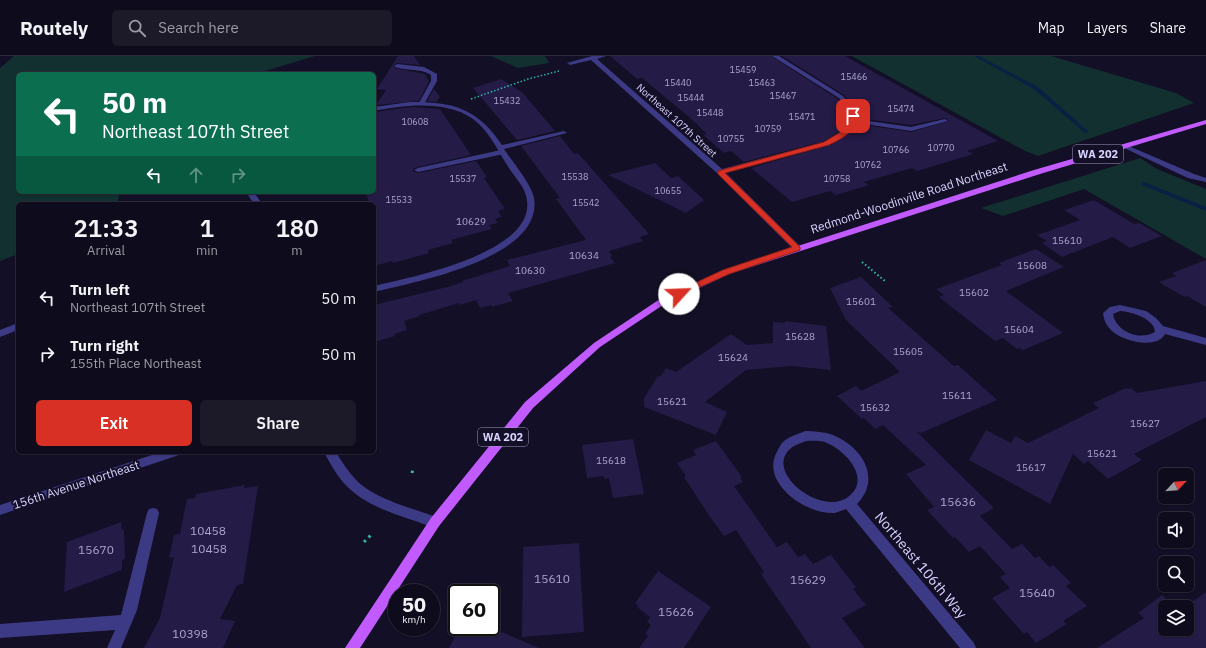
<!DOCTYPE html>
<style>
:root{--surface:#0e0b1c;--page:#1c1929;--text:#f1f3f6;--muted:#9b9ba3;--line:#2e2b3b;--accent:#d93025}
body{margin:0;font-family:"IBM Plex Sans",sans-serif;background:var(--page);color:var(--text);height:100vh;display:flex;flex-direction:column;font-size:15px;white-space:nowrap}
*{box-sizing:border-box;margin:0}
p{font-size:13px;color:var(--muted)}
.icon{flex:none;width:22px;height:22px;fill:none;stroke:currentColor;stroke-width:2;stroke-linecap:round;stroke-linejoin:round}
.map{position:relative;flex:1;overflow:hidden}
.details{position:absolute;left:16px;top:146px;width:360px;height:252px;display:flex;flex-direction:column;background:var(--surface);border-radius:6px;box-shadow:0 1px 3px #0004,0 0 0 1px var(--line)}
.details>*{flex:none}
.top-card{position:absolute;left:16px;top:16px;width:360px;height:122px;border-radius:6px;box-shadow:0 1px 3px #0004,0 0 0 1px var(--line);background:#0b6e4f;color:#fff;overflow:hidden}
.needle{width:26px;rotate:64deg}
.tools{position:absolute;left:1158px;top:412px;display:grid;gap:8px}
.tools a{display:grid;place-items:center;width:36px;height:36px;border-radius:6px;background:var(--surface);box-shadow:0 1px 3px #0004,0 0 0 1px var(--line);font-size:20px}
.speed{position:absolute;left:388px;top:528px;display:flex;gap:8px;font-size:20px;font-weight:700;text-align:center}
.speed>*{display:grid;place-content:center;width:52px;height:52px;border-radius:50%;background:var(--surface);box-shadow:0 1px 3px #0004,0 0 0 1px var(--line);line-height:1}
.speed small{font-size:10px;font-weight:400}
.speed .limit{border:2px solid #111;border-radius:6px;background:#fff;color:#111}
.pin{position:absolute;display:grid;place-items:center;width:34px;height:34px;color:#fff;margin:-17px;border-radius:8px;box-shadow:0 2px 6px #0006}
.me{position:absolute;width:44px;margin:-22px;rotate:65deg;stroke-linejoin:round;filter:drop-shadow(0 0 3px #0008)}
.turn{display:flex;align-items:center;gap:14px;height:84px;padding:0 20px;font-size:18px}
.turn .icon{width:52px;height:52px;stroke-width:2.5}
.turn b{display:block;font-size:28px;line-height:34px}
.lanes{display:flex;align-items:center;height:38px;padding:0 20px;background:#0003;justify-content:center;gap:20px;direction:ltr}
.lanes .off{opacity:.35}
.eta{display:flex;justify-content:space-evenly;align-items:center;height:68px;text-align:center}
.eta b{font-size:24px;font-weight:600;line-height:28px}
.button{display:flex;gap:8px;margin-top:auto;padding:8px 20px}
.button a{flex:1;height:46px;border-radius:6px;background:var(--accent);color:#fff;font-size:16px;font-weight:600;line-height:46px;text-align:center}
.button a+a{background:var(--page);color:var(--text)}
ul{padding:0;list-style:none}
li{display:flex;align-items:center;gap:12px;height:56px;padding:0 20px}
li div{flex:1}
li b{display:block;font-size:15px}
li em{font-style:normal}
header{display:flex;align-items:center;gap:24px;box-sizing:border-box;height:56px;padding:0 20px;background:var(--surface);border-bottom:1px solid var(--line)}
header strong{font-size:19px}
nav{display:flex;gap:22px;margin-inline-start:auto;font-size:14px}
.search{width:280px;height:36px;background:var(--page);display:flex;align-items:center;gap:10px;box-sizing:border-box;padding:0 14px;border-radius:6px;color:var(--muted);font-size:15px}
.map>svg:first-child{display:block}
.green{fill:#12302f}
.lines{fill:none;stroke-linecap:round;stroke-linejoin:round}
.stream{fill:#0a1f44;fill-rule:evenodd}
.building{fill:#241b47}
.path-far2{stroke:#2fb8b0;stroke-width:1.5;stroke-dasharray:1.5 2;stroke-linecap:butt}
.path-far1{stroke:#2fb8b0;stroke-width:2;stroke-dasharray:1.5 2.5;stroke-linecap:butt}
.path{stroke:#2fb8b0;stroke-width:3;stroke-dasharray:2.5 4;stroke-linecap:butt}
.lane{fill:#3d3a85;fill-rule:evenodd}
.street{fill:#3d3a85;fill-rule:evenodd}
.primary{fill:#c25bff;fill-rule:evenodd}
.route{fill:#d93025;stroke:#8d1f18}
.labels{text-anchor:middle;stroke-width:4;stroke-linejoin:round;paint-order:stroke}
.far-number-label{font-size:9px;fill:#aca6d1}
.far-street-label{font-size:10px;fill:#d9d4ff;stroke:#130f26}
.number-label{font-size:10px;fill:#aca6d1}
.shield{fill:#130f26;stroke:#9e99be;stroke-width:1}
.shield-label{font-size:11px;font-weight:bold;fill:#d9d4ff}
.street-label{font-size:12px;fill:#d9d4ff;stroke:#130f26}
.near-number-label{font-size:12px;fill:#aca6d1}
.near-street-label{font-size:14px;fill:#d9d4ff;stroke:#130f26}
</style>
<header>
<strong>Routely</strong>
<div class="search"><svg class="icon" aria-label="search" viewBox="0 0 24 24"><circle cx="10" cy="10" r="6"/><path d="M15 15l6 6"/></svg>Search here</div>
<nav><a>Map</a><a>Layers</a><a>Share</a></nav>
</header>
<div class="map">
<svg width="1206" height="592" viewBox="0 0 1206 592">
<rect width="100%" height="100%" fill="#130f26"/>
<path class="green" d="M 14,0 L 315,0 L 255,18 L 18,18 L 18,136 L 120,136 L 117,148 L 18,148 L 18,198 L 0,205 L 0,12 Z
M 491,0 L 545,0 L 549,7 L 518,12 Z
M 852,0 L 1051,0 L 1176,37 L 1194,47 L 1038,100 L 1025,95 Z
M 1140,102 L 1157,113 L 1206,133 L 1206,203 L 1084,133 L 1003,160 L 981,152 Z"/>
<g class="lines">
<path class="stream" d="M 974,0 L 979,0 L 1038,31 L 1089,76 L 1085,77 L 1034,33 Z
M 1144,126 L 1206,151 L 1206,155 L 1142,129 L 1141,128 Z"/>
</g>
<path class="building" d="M 398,0 L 414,0 L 420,9 L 397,7 L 393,10 L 394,12 L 425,18 L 429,25 L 419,45 L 376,49 L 386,34 L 377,33 Z
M 610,0 L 771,0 L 838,43 L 849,65 L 842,74 L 824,85 L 744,106 L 731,95 L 724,97 L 703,79 L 707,78 L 689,61 L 642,22 L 637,23 Z
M 782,0 L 845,0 L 998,85 L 967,95 L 974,98 L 917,115 L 912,112 L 864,126 L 869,129 L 836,139 L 830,135 L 792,146 L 751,112 L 830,89 L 846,80 L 857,68 L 911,76 L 949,65 L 945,62 L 911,69 L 857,62 L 851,48 L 844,39 Z
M 501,23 L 522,36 L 555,75 L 517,84 L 473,32 Z
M 434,33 L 440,41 L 436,46 L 427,45 Z
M 411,51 L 440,53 L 471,99 L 418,111 L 413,113 L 413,115 L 418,117 L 476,105 L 487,121 L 484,122 L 505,153 L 498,155 L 502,161 L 495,163 L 498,167 L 489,169 L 492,173 L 451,184 L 453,187 L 428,194 L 429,197 L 393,207 L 392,205 L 374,210 L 374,148 L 370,148 L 365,136 L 374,136 L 374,56 Z
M 560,80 L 574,98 L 578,97 L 649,178 L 640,181 L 643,185 L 609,195 L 612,200 L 610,201 L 615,207 L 508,237 L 513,245 L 492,251 L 491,249 L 480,252 L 476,244 L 460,249 L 459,247 L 419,259 L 420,260 L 404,265 L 407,274 L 394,278 L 395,280 L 374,286 L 374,249 L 451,230 L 463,226 L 462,225 L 510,210 L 507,204 L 586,184 L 556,143 L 560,142 L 521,90 Z
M 655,107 L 671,122 L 678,120 L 704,144 L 686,157 L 608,119 Z
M 1094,144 L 1134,168 L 1139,167 L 1162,180 L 1130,192 L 1113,181 L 1062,201 L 1042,187 L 1047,185 L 1037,179 L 1080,164 L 1064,154 Z
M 1036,193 L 1064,211 L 1006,235 L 1063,277 L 1023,294 L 1019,292 L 1017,293 L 1003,282 L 995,285 L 939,241 L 944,239 L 936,233 L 1002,209 L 999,207 Z
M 1206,204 L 1206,251 L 1187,240 L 1184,241 L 1159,226 L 1176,220 L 1172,217 Z
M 861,221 L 893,251 L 888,252 L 954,310 L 958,309 L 997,344 L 921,377 L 917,376 L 994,452 L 980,460 L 1012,493 L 1022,488 L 1035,502 L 1039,500 L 1049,511 L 1053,509 L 1071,527 L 1066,530 L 1087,550 L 1063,565 L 1067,568 L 1036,587 L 1027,576 L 1024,578 L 992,542 L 1010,532 L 1000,521 L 1006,518 L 980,490 L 969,496 L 955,481 L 953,482 L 927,454 L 934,451 L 906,418 L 926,409 L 883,369 L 875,373 L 864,362 L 862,363 L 837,340 L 856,330 L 861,335 L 900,316 L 846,264 L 830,232 Z
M 785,265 L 826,270 L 831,314 L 792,310 L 746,314 L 705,346 L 727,356 L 716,379 L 644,351 L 644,342 L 658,320 L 660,321 L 666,312 L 676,316 L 731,278 L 747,289 L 773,287 L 773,266 L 785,267 Z
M 1206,325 L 1206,361 L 1134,398 L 1142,404 L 1108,423 L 1088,405 L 1084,408 L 1073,398 L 1050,448 L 969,404 L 986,374 L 1011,387 L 1015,380 L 1028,387 L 1099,352 L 1093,347 L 1126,332 L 1128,333 L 1131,332 L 1137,337 Z
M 633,383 L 644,438 L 613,442 L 609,422 L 604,423 L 604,420 L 587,422 L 582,389 Z
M 716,385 L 742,421 L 740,422 L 743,426 L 734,430 L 777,491 L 787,486 L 798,501 L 805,498 L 813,508 L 831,499 L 856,531 L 853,533 L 866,549 L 842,562 L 865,592 L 811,592 L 761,518 L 764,516 L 736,474 L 724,480 L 710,461 L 684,421 L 686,420 L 677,407 L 696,399 L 693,394 Z
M 245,429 L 244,432 L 258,430 L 243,528 L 237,529 L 220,563 L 235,565 L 223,592 L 144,592 L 160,562 L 174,501 L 169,502 L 174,479 L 180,478 L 187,443 L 195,442 L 196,438 Z
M 121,466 L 122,474 L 124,473 L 125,503 L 122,504 L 122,514 L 64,536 L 67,486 Z
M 579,487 L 584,576 L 522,581 L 523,491 Z
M 658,515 L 711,551 L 684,592 L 639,592 L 648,580 L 645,578 L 651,569 L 647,566 L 650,561 L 637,551 L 638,549 L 635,547 Z
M 1206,536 L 1206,592 L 1097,592 L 1144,562 L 1138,557 L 1162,539 L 1175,551 L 1165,551 L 1165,573 L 1187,573 L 1187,551 L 1185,551 Z
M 460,571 L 490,571 L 539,592 L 449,592 Z"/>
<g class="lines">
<path class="path-far2" d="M 471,43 L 528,23 L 559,15"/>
<path class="path-far1" d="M 862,206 L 885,225"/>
<path class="path" d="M 267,396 L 268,400
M 412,417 L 413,413
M 364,486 L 373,477"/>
<path class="lane" d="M 397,8 L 424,11 L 437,18 L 437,25 L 424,48 L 419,47 L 431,25 L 431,19 C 420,12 407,15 395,11 L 394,10 Z
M 854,63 L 911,71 L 945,63 L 948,65 L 911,75 L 852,66 L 852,64 Z
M 1124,88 L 1194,118 L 1206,122 L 1206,126 L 1188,122 L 1122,91 L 1120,90 Z
M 501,94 L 505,96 L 504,98 L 418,116 L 414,114 L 418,112 Z"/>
<path class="street" d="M 592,0 L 606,0 L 597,3 L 722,113 L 825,86 C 835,80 845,76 851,65 L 844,49 L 839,42 L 772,0 L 779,0 L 843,40 L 850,49 L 857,65 C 851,77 841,83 829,88 L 726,117 L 800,190 L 800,194 L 794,194 L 718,118 L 591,4 L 570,9 L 567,7 Z
M 410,46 C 454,46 477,52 502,89 L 564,75 L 567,77 L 504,93 C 512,105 532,129 534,142 C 544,202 415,226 374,236 L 374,230 C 411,221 554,194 523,132 C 518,124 512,117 507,109 C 497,93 489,75 473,63 C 446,44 404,49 374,55 L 374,51 Z
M 246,136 L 254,136 L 262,148 L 254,148 Z
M 1120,249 L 1146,255 L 1156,262 L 1163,270 L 1206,282 L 1206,289 L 1165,278 C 1157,294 1121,285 1111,274 C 1106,269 1104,264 1103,257 L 1110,251 ZM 1120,255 C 1132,256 1154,262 1155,276 C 1140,285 1116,276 1113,258 Z
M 18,267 L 18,274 L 0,281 L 0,274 Z
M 805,375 C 815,375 824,376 833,379 C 862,391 882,422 857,448 L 974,587 L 976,592 L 960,592 L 846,453 C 843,454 838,456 835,457 C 805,459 758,425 778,394 C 779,391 781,388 783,386 C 788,381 798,378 805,375 ZM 806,385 C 813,385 821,384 827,387 C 846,395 872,423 848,441 C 822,461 764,417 790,393 C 794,389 802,387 806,385 Z
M 161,396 L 181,396 L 179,399 L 0,459 L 0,449 Z
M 324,396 L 336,396 C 342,406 349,417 358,426 C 379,445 413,452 439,462 L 441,466 L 439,470 L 435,472 C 409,462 371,453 351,434 C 339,424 331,409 324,396 Z
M 153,452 L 157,453 L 159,457 L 137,554 L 121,592 L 107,592 L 115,574 L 0,582 L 0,568 L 121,559 L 147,457 L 149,453 Z"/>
<path class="primary" d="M 1206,64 L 1206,68 L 1040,118 L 729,218 L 663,249 L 600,291 L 533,352 L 439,470 L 360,592 L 345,592 L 431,462 L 525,346 L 594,287 L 657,245 L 723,214 L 1034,114 Z"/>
</g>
<path class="route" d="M 851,59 L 856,60 C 858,76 840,83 829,89 L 725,117 L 800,191 L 800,194 L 729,218 L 682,239 L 676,239 L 676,236 L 723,214 L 792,191 L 718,118 L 718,115 L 824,86 L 849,71 Z"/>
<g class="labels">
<g class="far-number-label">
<text x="743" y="17">15459</text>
<text x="854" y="24">15466</text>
<text x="678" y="30">15440</text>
<text x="762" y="30">15463</text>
<text x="783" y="43">15467</text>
<text x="691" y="45">15444</text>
<text x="507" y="48">15432</text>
<text x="901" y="56">15474</text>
<text x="710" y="60">15448</text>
<text x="802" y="64">15471</text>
<text x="415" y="69">10608</text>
<text x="768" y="76">10759</text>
<text x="731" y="86">10755</text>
<text x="941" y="95">10770</text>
<text x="896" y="97">10766</text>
<text x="868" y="112">10762</text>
<text x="575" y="124">15538</text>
<text x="463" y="126">15537</text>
<text x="837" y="126">10758</text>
<text x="668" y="138">10655</text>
<text x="399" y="147">15533</text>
<text x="586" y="150">15542</text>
</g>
<g class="far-street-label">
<text transform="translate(677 64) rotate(42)" y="4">Northeast 107th Street</text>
</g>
<g class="number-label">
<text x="471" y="169">10629</text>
<text x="1067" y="188">15610</text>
<text x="584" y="203">10634</text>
<text x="1032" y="213">15608</text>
<text x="530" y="218">10630</text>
<text x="974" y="240">15602</text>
<text x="861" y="249">15601</text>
<text x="1019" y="277">15604</text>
<text x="800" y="284">15628</text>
<text x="908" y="299">15605</text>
<text x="733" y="305">15624</text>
<text x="957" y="343">15611</text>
<text x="672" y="349">15621</text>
<text x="875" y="355">15632</text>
<text x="1145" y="371">15627</text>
<text x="1102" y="401">15621</text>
<text x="611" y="408">15618</text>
<text x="1031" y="415">15617</text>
</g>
<g class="shield">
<rect x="1073" y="89" width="50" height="18" rx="3"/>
<rect x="478" y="372" width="50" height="18" rx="3"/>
</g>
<g class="shield-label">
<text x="1098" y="102">WA 202</text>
<text x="503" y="385">WA 202</text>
</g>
<g class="street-label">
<text transform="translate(909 142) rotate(-18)" y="4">Redmond-Woodinville Road Northeast</text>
<text transform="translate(76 429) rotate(-18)" y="4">156th Avenue Northeast</text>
</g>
<g class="near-number-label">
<text x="958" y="450">15636</text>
<text x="208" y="479">10458</text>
<text x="209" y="497">10458</text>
<text x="96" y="498">15670</text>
<text x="552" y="527">15610</text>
<text x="808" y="528">15629</text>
<text x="1037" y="541">15640</text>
<text x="676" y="560">15626</text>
<text x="190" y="582">10398</text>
</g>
<g class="near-street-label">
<text transform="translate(921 509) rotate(50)" y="5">Northeast 106th Way</text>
</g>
</g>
</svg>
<div class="tools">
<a><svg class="needle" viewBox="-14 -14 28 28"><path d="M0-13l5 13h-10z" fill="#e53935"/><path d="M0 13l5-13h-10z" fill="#9b9ba3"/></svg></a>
<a><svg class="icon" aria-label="sound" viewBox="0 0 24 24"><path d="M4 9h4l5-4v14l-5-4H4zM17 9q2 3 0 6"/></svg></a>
<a><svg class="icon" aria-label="search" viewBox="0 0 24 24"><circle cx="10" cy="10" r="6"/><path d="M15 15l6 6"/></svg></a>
<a><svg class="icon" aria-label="layers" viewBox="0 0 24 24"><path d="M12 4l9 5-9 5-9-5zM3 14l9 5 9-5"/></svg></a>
</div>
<div class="speed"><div>50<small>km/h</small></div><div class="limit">60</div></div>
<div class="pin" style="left:853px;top:60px;background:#d93025"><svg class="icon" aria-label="arrive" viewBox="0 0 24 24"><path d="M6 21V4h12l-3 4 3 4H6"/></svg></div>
<svg class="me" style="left:679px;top:238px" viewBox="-20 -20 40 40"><circle r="19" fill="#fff"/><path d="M0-13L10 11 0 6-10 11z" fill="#d93025"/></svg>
<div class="top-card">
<div class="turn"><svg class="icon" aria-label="left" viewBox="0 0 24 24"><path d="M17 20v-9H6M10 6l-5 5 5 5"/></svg><div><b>50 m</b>Northeast 107th Street</div></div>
<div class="lanes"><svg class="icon" aria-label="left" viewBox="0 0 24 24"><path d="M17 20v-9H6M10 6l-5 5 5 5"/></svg><svg class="icon off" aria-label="ahead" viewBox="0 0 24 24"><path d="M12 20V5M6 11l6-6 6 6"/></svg><svg class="icon off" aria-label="right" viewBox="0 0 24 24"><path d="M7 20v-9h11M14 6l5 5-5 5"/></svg></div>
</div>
<section class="details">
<div class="eta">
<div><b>21:33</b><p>Arrival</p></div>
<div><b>1</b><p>min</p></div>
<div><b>180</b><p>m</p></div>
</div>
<ul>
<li><svg class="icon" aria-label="left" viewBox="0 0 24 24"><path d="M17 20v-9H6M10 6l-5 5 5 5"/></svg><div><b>Turn left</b><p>Northeast 107th Street</p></div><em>50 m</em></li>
<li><svg class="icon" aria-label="right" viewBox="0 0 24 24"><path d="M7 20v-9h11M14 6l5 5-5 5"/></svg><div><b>Turn right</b><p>155th Place Northeast</p></div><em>50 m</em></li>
</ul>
<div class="button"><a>Exit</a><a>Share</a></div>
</section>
</div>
